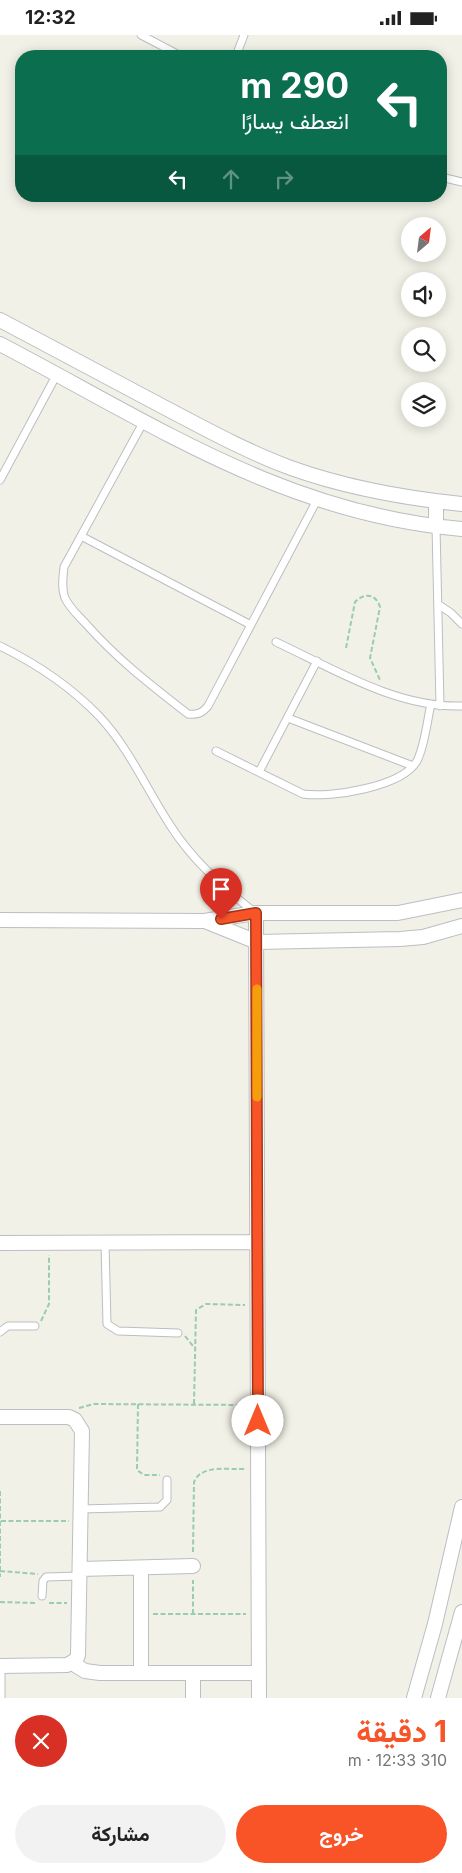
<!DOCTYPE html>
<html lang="ar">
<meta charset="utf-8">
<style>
:root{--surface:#fff;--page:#f2f2f2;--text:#222;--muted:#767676;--accent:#f85427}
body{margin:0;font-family:Inter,Vazirmatn,sans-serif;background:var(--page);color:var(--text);direction:rtl;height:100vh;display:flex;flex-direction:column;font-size:19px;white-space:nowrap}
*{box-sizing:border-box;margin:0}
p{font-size:16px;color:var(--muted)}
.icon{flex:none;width:28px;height:28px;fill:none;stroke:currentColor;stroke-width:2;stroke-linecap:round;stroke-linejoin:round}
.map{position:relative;height:1663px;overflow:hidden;direction:ltr}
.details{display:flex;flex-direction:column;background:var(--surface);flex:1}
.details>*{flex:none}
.banner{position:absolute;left:15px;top:15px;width:432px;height:152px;border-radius:20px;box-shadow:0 2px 12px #0003;direction:rtl;background:#0b6e4f;color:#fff;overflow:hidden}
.needle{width:32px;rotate:28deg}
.buttons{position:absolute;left:401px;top:182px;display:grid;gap:10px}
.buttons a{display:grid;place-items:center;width:45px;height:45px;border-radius:50%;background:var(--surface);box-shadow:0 2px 12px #0003;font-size:25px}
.pin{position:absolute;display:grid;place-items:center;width:42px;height:42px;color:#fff;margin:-51px -21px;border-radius:50% 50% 50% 0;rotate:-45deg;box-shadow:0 0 5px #0007}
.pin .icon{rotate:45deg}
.me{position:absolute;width:55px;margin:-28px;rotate:0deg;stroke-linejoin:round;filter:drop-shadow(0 0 4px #0008)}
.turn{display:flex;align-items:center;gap:18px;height:105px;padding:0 15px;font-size:22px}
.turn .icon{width:65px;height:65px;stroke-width:2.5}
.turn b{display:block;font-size:35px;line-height:42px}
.lanes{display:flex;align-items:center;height:48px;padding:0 15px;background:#0003;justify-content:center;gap:25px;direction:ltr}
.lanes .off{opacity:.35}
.round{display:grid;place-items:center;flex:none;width:52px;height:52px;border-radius:26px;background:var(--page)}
.summary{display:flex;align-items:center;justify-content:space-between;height:85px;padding:0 15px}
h1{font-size:30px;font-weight:700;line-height:38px;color:var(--accent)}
.action{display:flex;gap:10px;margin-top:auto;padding:10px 15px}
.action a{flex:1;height:58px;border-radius:30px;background:var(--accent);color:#fff;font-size:20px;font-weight:700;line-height:58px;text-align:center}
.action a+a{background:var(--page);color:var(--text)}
.status{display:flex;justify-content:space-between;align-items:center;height:35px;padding:0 25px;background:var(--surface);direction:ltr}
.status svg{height:14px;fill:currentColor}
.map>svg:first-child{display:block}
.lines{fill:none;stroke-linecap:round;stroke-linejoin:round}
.service-casing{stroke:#bbbec3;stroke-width:9}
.minor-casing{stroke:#bbbec3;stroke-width:16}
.path{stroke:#9accaf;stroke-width:2;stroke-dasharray:5 2.5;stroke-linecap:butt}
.service{stroke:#fff;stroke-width:7}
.minor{stroke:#fff;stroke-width:14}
.route-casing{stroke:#a13719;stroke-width:12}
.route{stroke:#f85427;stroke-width:9}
.slow{stroke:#f59e0b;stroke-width:9}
</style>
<div class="status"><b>12:32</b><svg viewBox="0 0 49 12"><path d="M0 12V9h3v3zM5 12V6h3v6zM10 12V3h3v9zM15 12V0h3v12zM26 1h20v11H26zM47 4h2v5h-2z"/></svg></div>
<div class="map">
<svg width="462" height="1663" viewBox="0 0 462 1663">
<rect width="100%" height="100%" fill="#f2f1e7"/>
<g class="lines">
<defs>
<path id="service" d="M 141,0 L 181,21
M 236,21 L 244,0
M 441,142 L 462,147
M 144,386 L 64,532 C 63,542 61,553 65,563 C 70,574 79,581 87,590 C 117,624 152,651 188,679 C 198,680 202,678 208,671 L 317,465
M 0,445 L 57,339
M 436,491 L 440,671
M 81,501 L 251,590
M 439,570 L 451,578 L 462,589
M 276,607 C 334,634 396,673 462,671
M 0,611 C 37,629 70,651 99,681 C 129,713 146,753 170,790 C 192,825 223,852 254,877
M 288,683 L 413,731
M 216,716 L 303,759 C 331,763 402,752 417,726 C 425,710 427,686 431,669
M 259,737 L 317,626
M 105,1208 L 107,1289 L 118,1296 L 178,1298
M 0,1297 L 8,1291 L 35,1291
M 81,1474 L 160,1472 L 167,1465 L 167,1445
M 42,1561 L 43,1546 L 46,1542 L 80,1541
M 1,1663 L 1,1631"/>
<path id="minor" d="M 0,285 C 53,313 105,341 158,369 C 202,392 245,416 291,433 C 347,453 403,463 462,469
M 0,309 C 153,389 285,479 462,494
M 436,467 L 436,491
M 256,878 L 259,1663
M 0,885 L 204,886 L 256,878 L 398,878 L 462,865
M 205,886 L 257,907 L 400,904 L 423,902 L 462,891
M 0,1208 L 257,1207
M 0,1382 L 69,1382 L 75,1385 L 82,1396 L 78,1620 L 76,1625 L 67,1630 L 0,1631
M 80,1534 L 193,1531
M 72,1628 L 85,1636 L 100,1638 L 259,1638
M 141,1638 L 141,1533
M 193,1663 L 193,1638
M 414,1663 L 435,1589 L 462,1472
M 438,1663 L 462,1577"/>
</defs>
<use href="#service" class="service-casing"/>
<use href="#minor" class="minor-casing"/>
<path class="path" d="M 346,613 L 355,567 C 365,557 376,559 380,572 L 370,623 L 380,645
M 41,1286 L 49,1269 L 49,1220
M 185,1301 L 193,1311
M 138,1369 L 137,1435 L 144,1440 L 160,1440
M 194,1369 L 196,1275 L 206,1269 L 245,1270
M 79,1373 L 94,1369 L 245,1370
M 0,1456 L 0,1542
M 1,1486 L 69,1486
M 193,1517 L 194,1447 C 201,1429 229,1435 246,1434
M 0,1536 L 38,1539
M 0,1567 L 35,1568
M 49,1568 L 67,1568
M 153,1579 L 246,1579
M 193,1579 L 193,1545"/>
<use href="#service" class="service"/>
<use href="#minor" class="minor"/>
</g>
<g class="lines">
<defs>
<path id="route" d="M 221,884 L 256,878 L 258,1386"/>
</defs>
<use href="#route" class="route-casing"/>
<use href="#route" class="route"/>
<path class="slow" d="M 257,954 L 257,1062"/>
</g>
</svg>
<div class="buttons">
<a><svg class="needle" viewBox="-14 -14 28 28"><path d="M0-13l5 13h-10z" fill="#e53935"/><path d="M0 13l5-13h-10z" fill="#767676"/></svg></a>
<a><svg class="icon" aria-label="sound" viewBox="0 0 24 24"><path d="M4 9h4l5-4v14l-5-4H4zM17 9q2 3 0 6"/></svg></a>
<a><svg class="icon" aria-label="search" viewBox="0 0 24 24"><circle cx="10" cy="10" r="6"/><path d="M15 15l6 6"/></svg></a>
<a><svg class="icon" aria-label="layers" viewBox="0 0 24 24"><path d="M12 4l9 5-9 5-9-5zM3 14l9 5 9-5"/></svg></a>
</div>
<div class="pin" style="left:221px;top:884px;background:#d93025"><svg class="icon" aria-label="arrive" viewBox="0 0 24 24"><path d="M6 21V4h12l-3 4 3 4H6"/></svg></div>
<svg class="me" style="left:258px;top:1386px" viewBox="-20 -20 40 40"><circle r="19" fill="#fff"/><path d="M0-13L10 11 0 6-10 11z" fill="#f85427"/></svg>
<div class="banner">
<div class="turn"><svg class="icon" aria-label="left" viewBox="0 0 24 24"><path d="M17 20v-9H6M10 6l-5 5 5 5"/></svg><div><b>290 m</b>انعطف يسارًا</div></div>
<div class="lanes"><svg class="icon" aria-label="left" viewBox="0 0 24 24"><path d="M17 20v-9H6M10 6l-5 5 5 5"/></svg><svg class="icon off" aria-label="ahead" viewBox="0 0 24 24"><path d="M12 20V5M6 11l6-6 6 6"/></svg><svg class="icon off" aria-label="right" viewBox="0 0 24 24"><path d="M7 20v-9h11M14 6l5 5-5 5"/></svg></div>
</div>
</div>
<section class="details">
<div class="summary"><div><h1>1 دقيقة</h1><p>310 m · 12:33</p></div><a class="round" style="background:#d93025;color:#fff"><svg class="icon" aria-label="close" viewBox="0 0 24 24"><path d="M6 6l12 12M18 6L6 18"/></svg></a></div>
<div class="action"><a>خروج</a><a>مشاركة</a></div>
</section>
